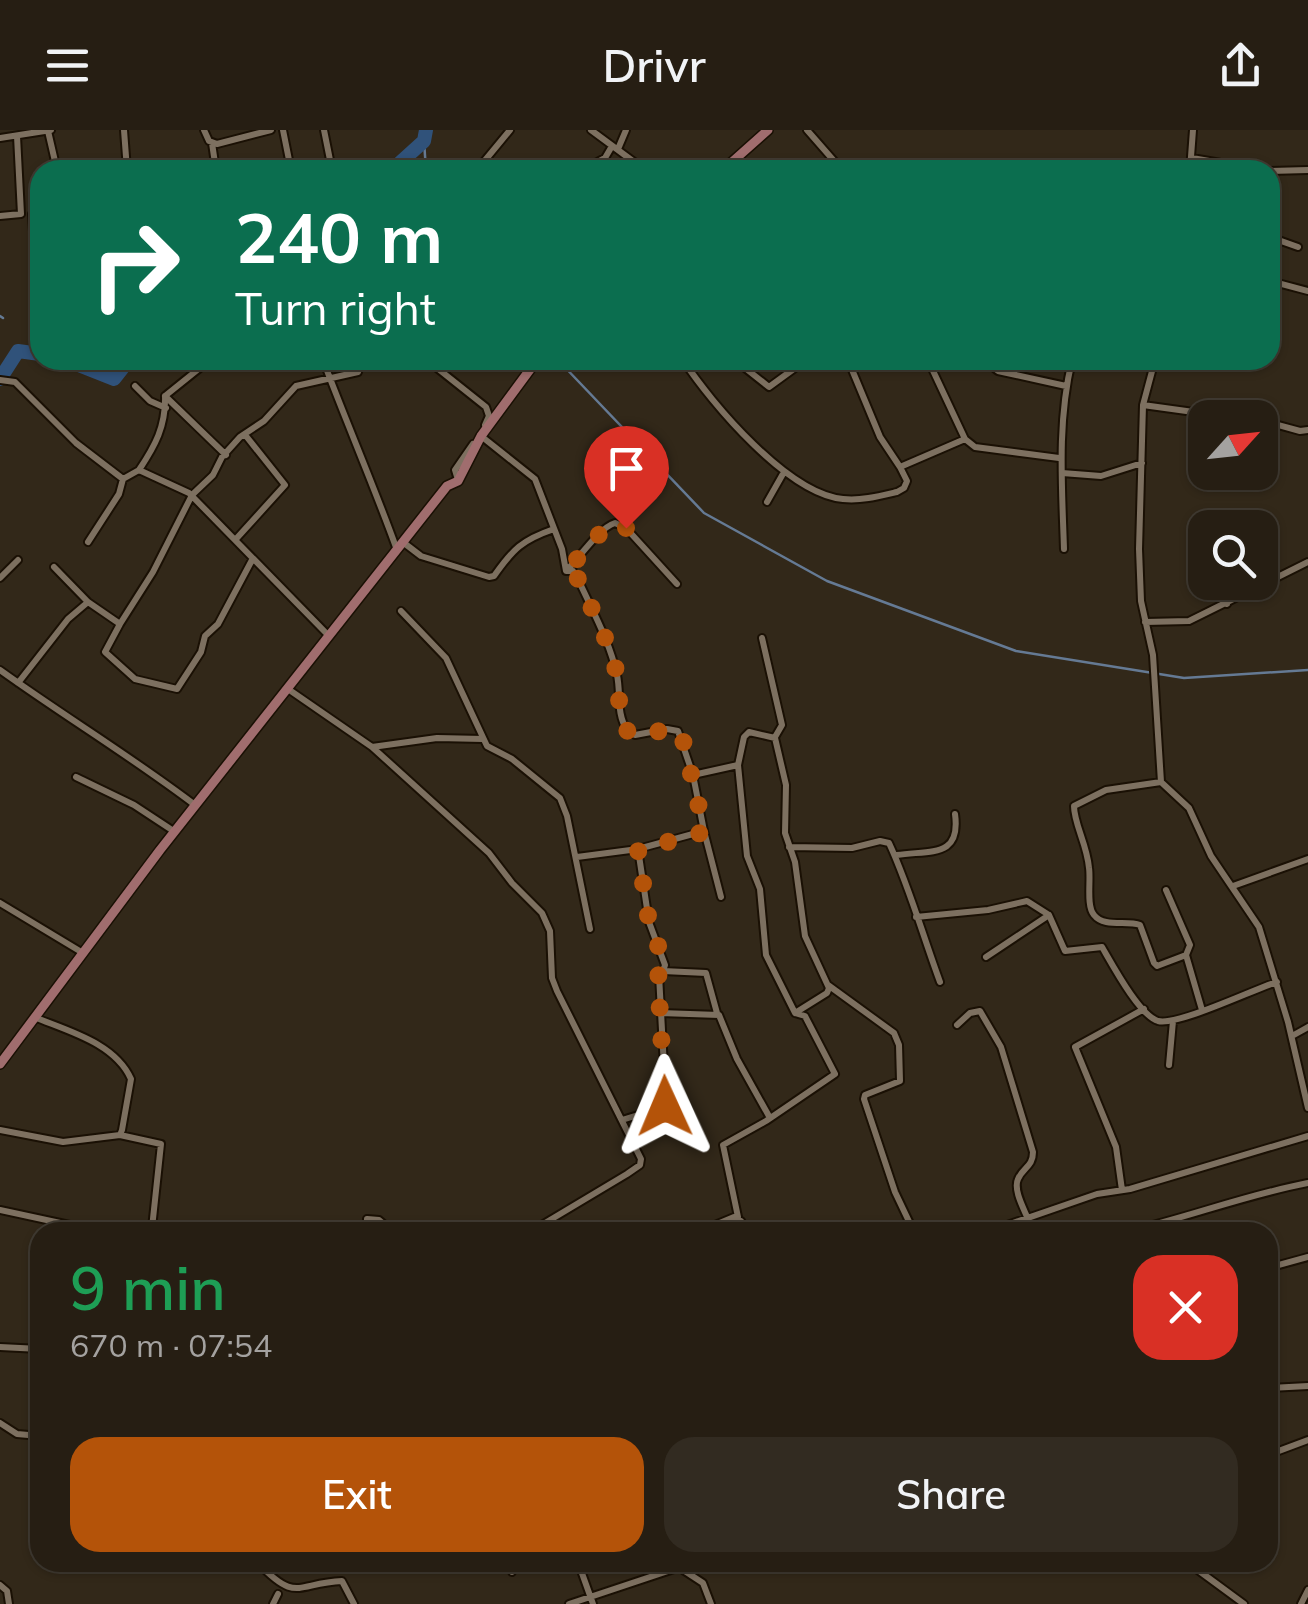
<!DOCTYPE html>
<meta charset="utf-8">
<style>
:root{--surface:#261e13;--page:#322b21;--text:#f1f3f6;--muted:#a4a2a0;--line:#423c33;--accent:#b45309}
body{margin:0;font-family:Mulish,sans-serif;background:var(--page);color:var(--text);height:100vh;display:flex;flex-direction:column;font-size:38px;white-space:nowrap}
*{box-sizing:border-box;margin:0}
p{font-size:32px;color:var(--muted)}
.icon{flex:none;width:55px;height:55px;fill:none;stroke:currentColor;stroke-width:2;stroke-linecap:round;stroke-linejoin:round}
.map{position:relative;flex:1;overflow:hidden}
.drawer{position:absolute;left:30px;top:1092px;width:1248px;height:350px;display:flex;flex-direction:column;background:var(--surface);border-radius:30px;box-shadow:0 2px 8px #0004,0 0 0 2px var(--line)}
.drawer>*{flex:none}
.hud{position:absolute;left:30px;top:30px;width:1250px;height:210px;border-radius:30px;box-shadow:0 2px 8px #0004,0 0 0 2px var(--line);background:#0b6e4f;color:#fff;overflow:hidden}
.needle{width:65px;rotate:63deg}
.tools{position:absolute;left:1188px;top:270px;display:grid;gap:20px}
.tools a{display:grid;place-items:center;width:90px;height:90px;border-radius:20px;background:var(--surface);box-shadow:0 2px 8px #0004,0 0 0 2px var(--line);font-size:50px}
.pin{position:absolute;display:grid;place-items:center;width:85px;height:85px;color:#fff;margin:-102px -42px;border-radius:50% 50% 50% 0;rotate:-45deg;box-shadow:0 0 10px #0007}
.pin .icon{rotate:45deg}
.me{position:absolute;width:110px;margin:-55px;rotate:359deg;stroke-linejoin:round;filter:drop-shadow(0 0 8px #0008)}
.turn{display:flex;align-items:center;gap:35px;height:210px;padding:0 40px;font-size:45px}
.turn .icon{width:130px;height:130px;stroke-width:2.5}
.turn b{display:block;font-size:70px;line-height:85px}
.round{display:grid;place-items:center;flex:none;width:105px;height:105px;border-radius:30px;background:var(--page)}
.headline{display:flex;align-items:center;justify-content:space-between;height:170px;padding:0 40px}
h1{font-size:60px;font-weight:600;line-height:75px;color:#1e9e55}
.primary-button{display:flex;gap:20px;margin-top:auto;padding:20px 40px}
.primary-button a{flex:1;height:115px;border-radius:30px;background:var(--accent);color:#fff;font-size:40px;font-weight:600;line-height:115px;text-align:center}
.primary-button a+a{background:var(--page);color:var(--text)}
header{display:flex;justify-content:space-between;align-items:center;height:130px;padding:0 40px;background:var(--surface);font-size:45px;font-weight:600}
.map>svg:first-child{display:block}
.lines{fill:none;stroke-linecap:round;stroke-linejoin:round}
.stream{stroke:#657a94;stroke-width:2.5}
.river{stroke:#30527a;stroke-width:14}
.minor-casing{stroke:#1a1004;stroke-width:10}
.secondary-casing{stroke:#1a1004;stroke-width:12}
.minor{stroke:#7d7060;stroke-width:6}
.secondary{stroke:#a06d6e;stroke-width:9}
.route{stroke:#b45309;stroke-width:18;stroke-dasharray:0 32.4}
</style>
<header><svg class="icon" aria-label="menu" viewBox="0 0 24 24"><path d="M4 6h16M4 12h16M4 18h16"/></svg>Drivr<svg class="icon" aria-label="share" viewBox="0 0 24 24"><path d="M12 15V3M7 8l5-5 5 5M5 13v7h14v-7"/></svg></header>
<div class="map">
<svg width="1308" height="1474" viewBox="0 0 1308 1474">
<rect width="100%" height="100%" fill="#322819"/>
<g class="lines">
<path class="stream" d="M 424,11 L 426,40
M 0,186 L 3,188
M 558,230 L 704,383 L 827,451 L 1016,521 L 1184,548 L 1308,540"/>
<path class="river" d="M 392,40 L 424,11 L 426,0
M 66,230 L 114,249 L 129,230
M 0,249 L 18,221 L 40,224"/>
<defs>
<path id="minor" d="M 124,0 L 127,40
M 204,0 L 209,11 L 217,14 L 271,0
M 283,0 L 291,40
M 324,0 L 332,40
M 591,0 L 645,40
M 807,0 L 842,40
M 48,1 L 57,40
M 0,8 L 51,0
M 212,13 L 216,40
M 618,19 L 626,0
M 1192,28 L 1261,40
M 477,40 L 510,0
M 583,40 L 605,28 L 612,16
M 853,40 L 864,36 L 871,40
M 1190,40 L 1193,0
M 1270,41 L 1308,40
M 32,84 L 37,168
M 0,86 L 21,84 L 17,6
M 1270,107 L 1298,117
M 1270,151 L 1308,161
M 323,230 C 347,294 374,356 397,420
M 427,230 L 486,277 L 489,286 L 485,295
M 683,230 C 712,274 788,364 843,369 C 861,371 880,366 897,362 L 904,358 L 907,351 L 900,337
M 735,230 L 769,257 L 806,230
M 848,230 L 880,307 L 900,337 L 965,309
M 928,230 L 965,309 L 975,317 L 1059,328
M 992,230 L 993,237 L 998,241 L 1066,256
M 1155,230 L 1143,275 L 1139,419 L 1141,471 L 1153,525 L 1161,652 L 1189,678 L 1211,726 L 1259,797 L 1288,892 L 1308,978
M 0,250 L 15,252 L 76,313 L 123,349
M 135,256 L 150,271 L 166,278
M 165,266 L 206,233
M 1143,275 L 1237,288
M 1260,290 L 1300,301 L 1308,300
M 481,306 L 535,349 L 562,419 L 566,441 L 573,441 L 578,449 C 592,480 610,512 617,545 C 621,564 616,583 627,600 L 635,605 L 667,599 L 678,601 L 693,645 L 704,701 L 638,719 L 577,727
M 139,340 C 155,316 166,296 165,266 L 226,325
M 1062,343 L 1101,346 L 1142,333
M 458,350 L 455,340 L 473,314
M 767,372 L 784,342
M 236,409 L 285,355 L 246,306
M 88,412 L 119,364 L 123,349 L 139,340 L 189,363 L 328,505
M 404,413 L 421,426 L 489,447 L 494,446 C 513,419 522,410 554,399
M 1064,419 C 1062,355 1057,293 1072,230
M 54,437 L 88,472 L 120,494 L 105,522 L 135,549 L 177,559 L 201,522 L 205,506 L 218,494 L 252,430
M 567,440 C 580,427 599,398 615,393 L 626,398 L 677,454
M 0,448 L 18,430
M 1220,452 L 1227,474
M 401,481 L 446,528 L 487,616 L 512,629 L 560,668 L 567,686 L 590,799
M 1145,492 L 1189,491 L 1308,432
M 120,494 L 153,442 L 192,365 L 213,345 L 222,327 L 240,307 L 264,291 L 296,256 L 358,242 L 361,230
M 762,508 L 782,595 L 775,607
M 0,540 C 64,586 132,627 195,675
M 18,553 L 68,489 L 88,472
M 288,559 L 372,617 L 437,608 L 483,609
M 372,617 L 489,723 L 512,753 L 542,783 L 550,801 L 552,848 L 557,861 L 641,1029 L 640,1035 L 627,1044 L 530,1102
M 693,645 L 738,635
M 76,647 L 134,675 L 175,702
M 1161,652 L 1106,660 L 1074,676 C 1074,694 1087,714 1089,738 C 1091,750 1086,776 1094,785 C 1104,798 1127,790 1140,795 L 1154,833 L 1157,836 L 1186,825 L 1202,880
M 704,701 L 721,767
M 789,717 L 852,718 L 880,711 L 889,713 C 909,756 923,806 940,852
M 638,719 L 649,792 L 665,835 L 663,841
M 897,725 C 931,720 961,728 955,684
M 1233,756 L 1308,729
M 1166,760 L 1190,815 L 1186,825
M 0,773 L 83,823
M 916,787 L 988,780 L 1027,771 L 1049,785 L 1065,821 L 1102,817 C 1112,834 1139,885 1158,891 C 1178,896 1254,859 1277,852
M 986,827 L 1049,785
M 828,855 L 894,903 L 899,915 L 900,951 L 865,965 L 864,969 L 895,1062 L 914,1102
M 660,883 L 719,885 L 737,929 L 770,988
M 957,895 L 970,883 L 980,881 L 1001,917 L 1033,1022 C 1033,1037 1023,1037 1018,1049 C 1013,1060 1024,1079 1028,1089
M 1292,906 L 1308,897
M 1169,935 L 1173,891
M 622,990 L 664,977 L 666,974 L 659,845 L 663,841 L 706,843 L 717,883
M 0,1000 L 63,1012 L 120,1005 L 122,1000 L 131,949 C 115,913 68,901 34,887
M 120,1005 L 161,1014 L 152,1098 L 145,1102
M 1122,1060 L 1116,1017 L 1075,917 L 1144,879
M 0,1080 L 102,1102
M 738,1087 L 723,1015 L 766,991 L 835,944 L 805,886 L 795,883 L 766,825 L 760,759 L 747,726 L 738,635 L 744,607 L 749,602 L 775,608 L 786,655 L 785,703 L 795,732 L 805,806 L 829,858 L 827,863 L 795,883
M 367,1089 L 379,1090 L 393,1102
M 698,1102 L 734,1087 L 741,1091 L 747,1102
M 841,1102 L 853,1102
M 987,1102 L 1097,1064 L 1130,1059 L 1308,1006
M 1125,1102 C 1187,1088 1245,1065 1308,1053
M 1268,1138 L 1308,1127
M 0,1217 L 40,1219
M 1268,1258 L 1308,1256
M 0,1293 L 17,1304 L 40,1306
M 1268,1325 L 1308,1310
M 200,1432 L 208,1437 L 216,1432
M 257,1432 C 297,1474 296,1453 342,1451 L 354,1474
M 508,1432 L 512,1442
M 578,1432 L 593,1474
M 671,1432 L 703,1453 L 711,1474
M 1187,1432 L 1244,1474
M 1067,1435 L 1068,1432
M 0,1455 L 7,1461 L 9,1474
M 273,1474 L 278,1464
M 569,1474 L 677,1438
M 1301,1474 L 1308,1460"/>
<path id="secondary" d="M 723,40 L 768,0
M 0,934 L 160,720 L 447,356 L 458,351 L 481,306 L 537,230"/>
</defs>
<use href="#minor" class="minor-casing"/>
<use href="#secondary" class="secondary-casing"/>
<use href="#minor" class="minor"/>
<use href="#secondary" class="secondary"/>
</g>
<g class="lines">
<path class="route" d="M 626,398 L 615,393 C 601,397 579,429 566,441 L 573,441 L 578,449 C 592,480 610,512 617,545 C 621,564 616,583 626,600 L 635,605 L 673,599 L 682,606 L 703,694 L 704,702 L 638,720 L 649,792 L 665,834 L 658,846 L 665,976"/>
</g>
</svg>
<div class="tools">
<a><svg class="needle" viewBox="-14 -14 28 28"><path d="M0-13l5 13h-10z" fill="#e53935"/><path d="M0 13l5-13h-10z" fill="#a4a2a0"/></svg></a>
<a><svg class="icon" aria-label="search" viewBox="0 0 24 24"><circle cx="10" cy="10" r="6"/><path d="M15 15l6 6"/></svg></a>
</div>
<div class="pin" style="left:626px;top:398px;background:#d93025"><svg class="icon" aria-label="arrive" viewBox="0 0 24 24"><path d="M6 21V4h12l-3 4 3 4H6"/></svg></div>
<svg class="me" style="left:665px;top:976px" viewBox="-20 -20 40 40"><path d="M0-17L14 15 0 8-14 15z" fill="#b45309" stroke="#fff" stroke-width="4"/></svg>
<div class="hud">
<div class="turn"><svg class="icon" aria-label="right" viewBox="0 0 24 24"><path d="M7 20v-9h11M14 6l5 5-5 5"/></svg><div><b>240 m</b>Turn right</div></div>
</div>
<section class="drawer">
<div class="headline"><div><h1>9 min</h1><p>670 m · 07:54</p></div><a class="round" style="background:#d93025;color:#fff"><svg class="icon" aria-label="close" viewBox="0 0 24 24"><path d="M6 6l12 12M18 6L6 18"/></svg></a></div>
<div class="primary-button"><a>Exit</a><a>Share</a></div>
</section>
</div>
